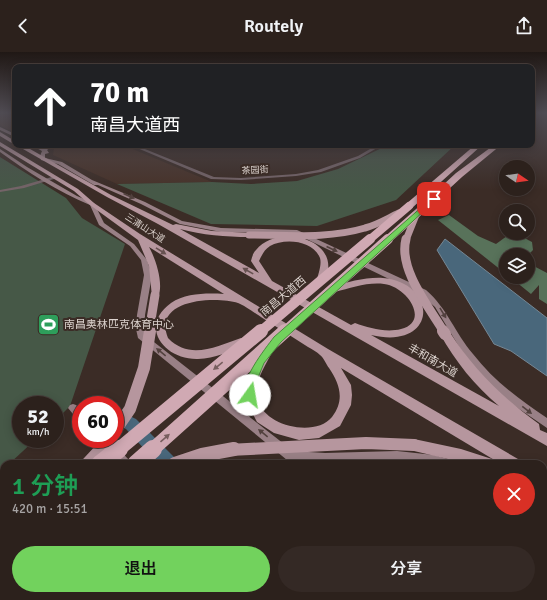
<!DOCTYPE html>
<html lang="zh">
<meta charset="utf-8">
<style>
:root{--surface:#2c211c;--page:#342925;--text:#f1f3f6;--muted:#a6a3a3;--line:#483e3b;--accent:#72d25d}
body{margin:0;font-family:Signika,"Noto Sans SC",sans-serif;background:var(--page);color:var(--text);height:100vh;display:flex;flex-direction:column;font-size:15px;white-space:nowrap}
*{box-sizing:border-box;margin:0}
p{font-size:13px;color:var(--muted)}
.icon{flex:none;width:22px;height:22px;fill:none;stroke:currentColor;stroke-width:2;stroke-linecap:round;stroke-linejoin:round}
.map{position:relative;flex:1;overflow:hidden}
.side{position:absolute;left:0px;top:408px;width:547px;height:140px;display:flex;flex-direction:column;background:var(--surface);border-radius:12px 12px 0 0;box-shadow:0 2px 10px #0003,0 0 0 1px var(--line)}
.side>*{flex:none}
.guide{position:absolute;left:12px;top:12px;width:523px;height:84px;border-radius:8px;box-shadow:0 2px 10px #0003,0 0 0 1px var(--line);background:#202124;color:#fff;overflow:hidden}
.needle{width:26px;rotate:103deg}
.tools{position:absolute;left:499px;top:108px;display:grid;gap:8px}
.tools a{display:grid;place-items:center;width:36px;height:36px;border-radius:50%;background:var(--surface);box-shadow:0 2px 10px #0003,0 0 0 1px var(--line);font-size:20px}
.speed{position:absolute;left:12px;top:344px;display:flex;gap:8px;font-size:20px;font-weight:700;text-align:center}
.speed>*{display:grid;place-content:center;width:52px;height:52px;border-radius:50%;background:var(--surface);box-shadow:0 2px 10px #0003,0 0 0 1px var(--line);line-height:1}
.speed small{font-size:10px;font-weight:400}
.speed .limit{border:6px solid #d22;background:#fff;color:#111}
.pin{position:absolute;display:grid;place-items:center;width:34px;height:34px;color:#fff;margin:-17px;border-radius:8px;box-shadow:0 2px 6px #0006}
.me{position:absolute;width:44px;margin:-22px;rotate:13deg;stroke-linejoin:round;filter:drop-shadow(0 0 3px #0008)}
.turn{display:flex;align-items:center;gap:14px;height:84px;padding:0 12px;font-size:18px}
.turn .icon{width:52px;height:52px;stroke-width:2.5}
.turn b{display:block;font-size:28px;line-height:34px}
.round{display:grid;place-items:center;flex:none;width:42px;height:42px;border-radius:21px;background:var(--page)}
.overview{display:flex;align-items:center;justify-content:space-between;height:68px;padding:0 12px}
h1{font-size:24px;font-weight:600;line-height:30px;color:#1e9e55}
.cta{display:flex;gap:8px;margin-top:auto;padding:8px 12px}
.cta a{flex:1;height:46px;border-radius:24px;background:var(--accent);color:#111;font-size:16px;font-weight:600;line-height:46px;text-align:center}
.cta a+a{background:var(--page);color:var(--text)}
header{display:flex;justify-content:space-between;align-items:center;height:52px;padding:0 12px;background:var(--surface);font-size:18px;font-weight:600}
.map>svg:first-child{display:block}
.built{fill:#473229}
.green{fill:#465847}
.forest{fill:#58725a}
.water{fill:#49677b;stroke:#758794}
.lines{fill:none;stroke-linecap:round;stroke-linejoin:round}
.river{fill:#49677b;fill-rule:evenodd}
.street{fill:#746468;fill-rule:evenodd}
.secondary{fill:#998086;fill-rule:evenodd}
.primary{fill:#b6969e;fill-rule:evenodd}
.highway{fill:#d0a9b3;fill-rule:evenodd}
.primary-bridge-far3{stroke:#b6969e;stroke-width:7}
.primary-bridge-far2{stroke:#b6969e;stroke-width:9}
.primary-bridge-far1{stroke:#b6969e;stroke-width:12}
.primary-bridge{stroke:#b6969e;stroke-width:14}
.highway-bridge-far3{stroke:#d0a9b3;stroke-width:8}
.highway-bridge-far2{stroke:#d0a9b3;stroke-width:10}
.highway-bridge-far1{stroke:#d0a9b3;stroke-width:14}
.highway-bridge{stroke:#d0a9b3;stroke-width:18}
.oneway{fill:#52413e}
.oneway2{fill:#665150}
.oneway3{fill:#775e5e}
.route{fill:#72d25d;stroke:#4a883c}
.labels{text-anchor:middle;stroke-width:4;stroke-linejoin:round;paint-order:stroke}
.far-street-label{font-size:9px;fill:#dcd3ce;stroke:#3b2c26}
.street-label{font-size:11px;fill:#dcd3ce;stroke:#3b2c26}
.poi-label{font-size:11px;fill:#dcd3ce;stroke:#3b2c26;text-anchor:start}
</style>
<header><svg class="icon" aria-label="back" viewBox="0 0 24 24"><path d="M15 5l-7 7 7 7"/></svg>Routely<svg class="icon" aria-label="share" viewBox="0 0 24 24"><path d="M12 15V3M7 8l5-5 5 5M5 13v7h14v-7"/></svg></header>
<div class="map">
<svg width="547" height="548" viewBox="0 0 547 548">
<rect width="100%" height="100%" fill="#3b2c26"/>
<path class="built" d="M 0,61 L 15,61 L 15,81 L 0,73 Z
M 62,93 L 123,93 L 212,130 L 117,132 L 53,103 L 54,96 Z"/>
<path class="green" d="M 388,93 L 455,93 L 396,148 L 317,174 L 211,172 L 117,132 L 212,130 L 251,132 L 297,129 L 338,117 Z
M 0,105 L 66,146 L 82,166 L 125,192 L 70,354 L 55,369 L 55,353 L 21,353 L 21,387 L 36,387 L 9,412 L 4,412 L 4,417 L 0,421 Z
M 240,409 L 353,412 L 230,412 Z
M 543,473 L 547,475 L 547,548 L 13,548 L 18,544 L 543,544 Z"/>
<path class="forest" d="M 449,163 L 478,184 L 496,192 C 514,179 512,179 532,190 L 533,198 L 528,203 L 506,203 L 506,222 L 438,168 Z
M 528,211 L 547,221 L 547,252 L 539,247 L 539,233 L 531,242 L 510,225 L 528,225 Z"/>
<path class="water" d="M 445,187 L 547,266 L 547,324 L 511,299 L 494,292 L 437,198 Z
M 69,544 L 332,544 L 330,548 L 65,548 Z"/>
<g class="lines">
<path class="river" d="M 115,357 L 136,367 L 175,406 L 177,412 L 158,412 L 126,377 L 115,371 Z"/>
<path class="street" d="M 130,93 L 135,93 L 214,125 L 241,126 L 296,122 L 318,118 L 358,104 L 377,93 L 382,93 L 360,106 L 321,120 L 296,124 L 241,128 L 211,127 Z
M 55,124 L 57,125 L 57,126 L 24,136 L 0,140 L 0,138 L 21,134 Z"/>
<path class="secondary" d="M 0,75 L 15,82 L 15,85 L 0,78 Z
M 31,93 L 37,93 L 44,96 L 49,93 L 54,93 L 47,98 L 49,101 L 45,102 L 45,106 L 62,110 L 92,128 L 145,150 L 182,169 L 221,176 L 297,178 L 426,238 C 447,256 455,281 473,302 C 493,328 520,348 547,366 L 547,376 L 512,352 L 483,326 L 466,306 L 435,255 L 420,242 L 294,181 L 221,180 L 180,172 L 141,152 L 98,133 L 94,133 L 58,112 L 41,108 L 40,104 L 42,99 Z
M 0,97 L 27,115 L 77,144 L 94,151 L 104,171 L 134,192 L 147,208 L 152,223 L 145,263 L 145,283 L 293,399 L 325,401 L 397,399 L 434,403 L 451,408 L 452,412 L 424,412 L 397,409 L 325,411 L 291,409 L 287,408 L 138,286 L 136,277 L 137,263 L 144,223 L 141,208 L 130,194 L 99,173 L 90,153 C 58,140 28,120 0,100 Z
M 73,352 L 76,353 L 81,358 L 81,369 L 78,368 L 68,356 L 70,353 Z
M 97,387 L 109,387 L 129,408 L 130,412 L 118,412 L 98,390 Z
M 543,452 L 547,454 L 547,466 L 543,464 Z
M 208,544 L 223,544 L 221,548 L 206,548 Z
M 241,544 L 257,544 L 259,548 L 243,548 Z"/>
<path class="primary" d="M 0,80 L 15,89 L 15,93 L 0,84 Z
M 0,90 L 78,137 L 94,151 L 140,182 L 328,297 L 518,407 L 520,412 L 501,412 L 341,316 L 351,333 L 352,343 L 351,353 L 340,374 L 319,386 L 299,388 L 274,381 L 257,370 L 246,349 L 247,327 L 263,297 L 267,296 L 271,297 L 272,300 C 265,315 253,330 258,348 C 264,374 315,386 332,365 C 345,348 340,332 329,316 C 326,312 324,306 320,303 C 317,300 312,297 308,295 C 296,287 284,280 272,272 C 263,267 246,254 238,251 C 215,244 152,247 168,286 C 190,309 217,294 241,286 L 245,287 L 246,290 L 245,293 C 230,300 215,306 198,307 C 165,308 138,275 171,251 C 186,241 207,241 224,242 L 149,195 C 156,207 164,233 158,245 L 152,245 L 149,214 L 138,188 L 90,153 L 74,139 L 0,94 Z
M 16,93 L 23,93 L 111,143 L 173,173 L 176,172 L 212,179 L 252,181 L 252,185 L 249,185 C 226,185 202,183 180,177 L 259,221 L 251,209 C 252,205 253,201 256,198 C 278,170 348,188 323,232 L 317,232 L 316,230 C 318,223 322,213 320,206 C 313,188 284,186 270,194 C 264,198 262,203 259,209 L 272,229 L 351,273 L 355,271 C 369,276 386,281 401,277 C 430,270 408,235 384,232 C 367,230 351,236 335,240 L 332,239 L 330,237 L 332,235 C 348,230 366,225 383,226 C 439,231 438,299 371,283 L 499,354 C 475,334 455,309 440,282 L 441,279 L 449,279 C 473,317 503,346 539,372 L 540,378 L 547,381 L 547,394 L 158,172 L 107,145 Z
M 414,387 L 461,397 L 492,407 L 494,412 L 469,412 L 414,399 L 409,397 L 408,393 L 409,389 Z
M 543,423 L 547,425 L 547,439 L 543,437 Z"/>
<path class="highway" d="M 475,93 L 482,93 L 412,156 L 406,156 L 405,154 L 406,152 Z
M 494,93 L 501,93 L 462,125 L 424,160 L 418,160 L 417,158 L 418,156 L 456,121 Z
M 4,485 L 4,505 L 0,506 L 0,486 Z
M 4,518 L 4,540 L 0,542 L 0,520 Z"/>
<path class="primary-bridge-far3" d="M 249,183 C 288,183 328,187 365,176 C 377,173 388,166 399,161
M 406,188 L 416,163"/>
<path class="primary-bridge-far2" d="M 406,187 C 398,217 429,255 444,280
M 149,280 L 155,243"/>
<path class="primary-bridge-far1" d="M 443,279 L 445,282
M 115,379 L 130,357 L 144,316 L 150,279
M 101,398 L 110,387
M 229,398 L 366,391 L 414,393"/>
<path class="primary-bridge" d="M 88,412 L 102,397
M 175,412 L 202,403 L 234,397"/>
<path class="highway-bridge-far3" d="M 369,188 L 409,154
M 387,188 L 421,158"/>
<path class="highway-bridge-far2" d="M 260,280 L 370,187
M 284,280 L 388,187"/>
<path class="highway-bridge-far1" d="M 118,398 L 261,279
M 152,398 L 285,279"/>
<path class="highway-bridge" d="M 100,412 L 119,397
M 136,412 L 153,397"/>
</g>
<defs><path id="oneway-solid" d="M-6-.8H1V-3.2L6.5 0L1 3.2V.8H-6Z"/></defs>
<g class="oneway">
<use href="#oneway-solid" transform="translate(129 144) rotate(24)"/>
<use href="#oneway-solid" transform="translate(332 197) rotate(25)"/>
<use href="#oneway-solid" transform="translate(443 261) rotate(59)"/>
<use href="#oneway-solid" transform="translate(161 300) rotate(-141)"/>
<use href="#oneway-solid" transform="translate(527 358) rotate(38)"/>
<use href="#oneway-solid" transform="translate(263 381) rotate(-141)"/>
</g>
<g class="oneway2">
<use href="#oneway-solid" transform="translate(161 199) rotate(32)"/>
<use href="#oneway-solid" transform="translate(248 219) rotate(-151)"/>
</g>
<g class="oneway3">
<use href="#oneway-solid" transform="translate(218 314) rotate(141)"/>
<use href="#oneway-solid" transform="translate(165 386) rotate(-41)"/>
</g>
<linearGradient id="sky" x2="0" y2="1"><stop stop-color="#201815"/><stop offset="0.44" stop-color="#4f4b52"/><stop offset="1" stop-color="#4f4b52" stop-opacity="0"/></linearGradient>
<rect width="547" height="138" fill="url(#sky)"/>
<path class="route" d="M 432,146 L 437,147 L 281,290 L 264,311 L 257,328 L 253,346 L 250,347 L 246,346 C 238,330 265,297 274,285 Z"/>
<defs>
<symbol id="stadium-square" viewBox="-11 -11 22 22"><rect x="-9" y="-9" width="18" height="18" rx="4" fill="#2e9e5b" stroke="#3b2c26"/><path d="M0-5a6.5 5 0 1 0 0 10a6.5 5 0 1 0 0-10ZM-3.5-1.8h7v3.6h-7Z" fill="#fff"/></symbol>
</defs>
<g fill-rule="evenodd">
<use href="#stadium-square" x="36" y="260" width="25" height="25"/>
</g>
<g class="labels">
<g class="far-street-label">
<text transform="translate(255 118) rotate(-3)" y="3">茶园街</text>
<text transform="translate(145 176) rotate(33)" y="3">三清山大道</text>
</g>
<g class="street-label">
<text transform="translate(283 244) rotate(-40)" y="4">南昌大道西</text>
<text transform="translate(433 308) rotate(30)" y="4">丰和南大道</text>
</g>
<g class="poi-label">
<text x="64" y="276">南昌奥林匹克体育中心</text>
</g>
</g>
</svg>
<div class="tools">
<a><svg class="needle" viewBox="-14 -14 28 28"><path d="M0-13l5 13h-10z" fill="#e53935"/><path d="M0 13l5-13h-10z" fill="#a6a3a3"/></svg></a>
<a><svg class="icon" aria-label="search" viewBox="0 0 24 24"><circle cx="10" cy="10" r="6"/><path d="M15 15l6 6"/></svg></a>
<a><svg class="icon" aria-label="layers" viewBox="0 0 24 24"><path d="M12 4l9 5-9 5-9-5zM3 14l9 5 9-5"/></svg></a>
</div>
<div class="speed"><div>52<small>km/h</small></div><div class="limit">60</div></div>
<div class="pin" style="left:434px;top:147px;background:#d93025"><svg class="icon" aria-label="arrive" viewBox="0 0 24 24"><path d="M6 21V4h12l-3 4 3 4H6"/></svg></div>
<svg class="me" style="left:250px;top:343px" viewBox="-20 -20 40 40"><circle r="19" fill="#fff"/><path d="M0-13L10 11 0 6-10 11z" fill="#72d25d"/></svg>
<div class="guide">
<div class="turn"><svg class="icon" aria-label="ahead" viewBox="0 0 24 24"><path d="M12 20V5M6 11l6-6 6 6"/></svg><div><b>70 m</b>南昌大道西</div></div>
</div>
<section class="side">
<div class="overview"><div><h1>1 分钟</h1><p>420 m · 15:51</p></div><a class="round" style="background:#d93025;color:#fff"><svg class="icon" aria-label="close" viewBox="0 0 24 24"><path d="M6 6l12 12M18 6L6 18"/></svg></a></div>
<div class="cta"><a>退出</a><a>分享</a></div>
</section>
</div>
